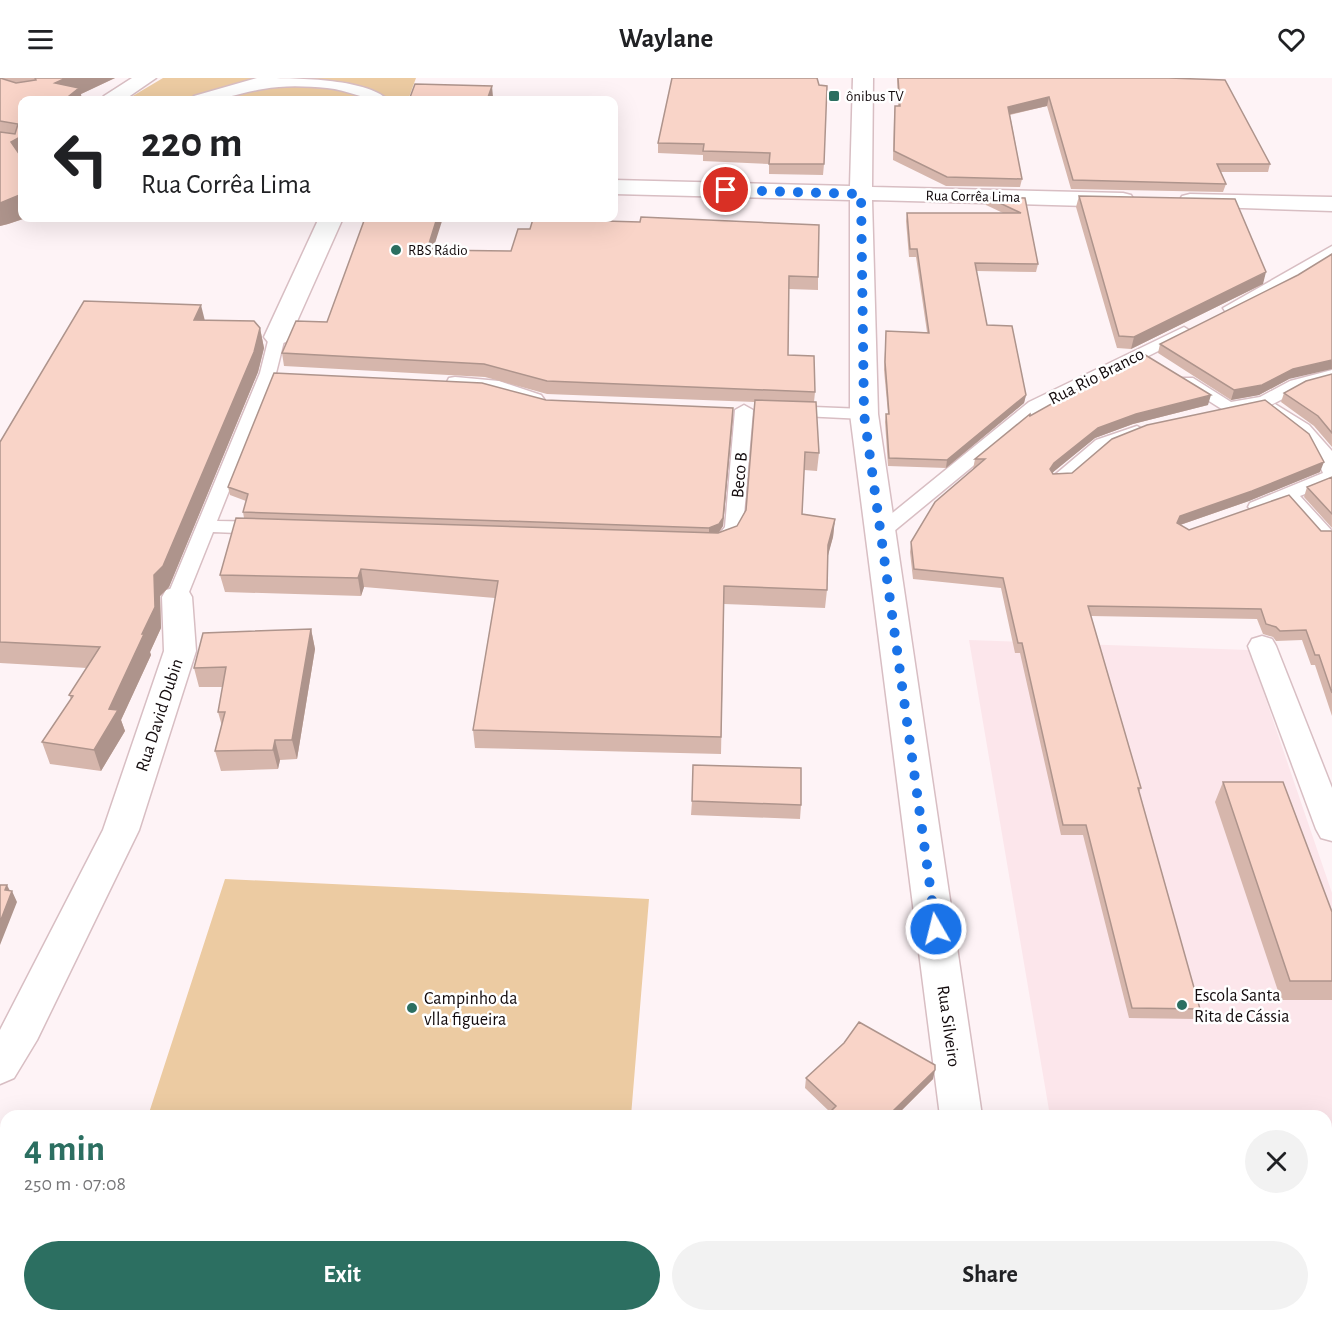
<!DOCTYPE html>
<meta charset="utf-8">
<style>
:root{--surface:#fff;--page:#f2f2f2;--text:#202124;--muted:#757577;--accent:#2c6f61}
body{margin:0;font-family:"Alegreya Sans",sans-serif;background:var(--page);color:var(--text);height:100vh;display:flex;flex-direction:column;font-size:22px;white-space:nowrap}
*{box-sizing:border-box;margin:0}
p{font-size:20px;color:var(--muted)}
.icon{flex:none;width:33px;height:33px;fill:none;stroke:currentColor;stroke-width:2;stroke-linecap:round;stroke-linejoin:round}
.map{position:relative;flex:1;overflow:hidden}
.details{position:absolute;left:0px;top:1032px;width:1332px;height:212px;display:flex;flex-direction:column;background:var(--surface);border-radius:18px 18px 0 0;box-shadow:0 6px 24px #0002}
.details>*{flex:none}
.hud{position:absolute;left:18px;top:18px;width:600px;height:126px;border-radius:12px;box-shadow:0 6px 24px #0002;background:#fff;color:var(--text);overflow:hidden}
.pin{position:absolute;display:grid;place-items:center;width:51px;height:51px;color:#fff;margin:-26px;border:3px solid #fff;border-radius:50%;box-shadow:0 2px 6px #0007}
.me{position:absolute;width:66px;margin:-33px;rotate:352deg;stroke-linejoin:round;filter:drop-shadow(0 0 4px #0008)}
.turn{display:flex;align-items:center;gap:21px;height:126px;padding:0 24px;font-size:27px}
.turn .icon{width:78px;height:78px;stroke-width:2.5}
.turn b{display:block;font-size:42px;line-height:51px}
.round{display:grid;place-items:center;flex:none;width:63px;height:63px;border-radius:32px;background:var(--page)}
.headline{display:flex;align-items:center;justify-content:space-between;height:102px;padding:0 24px}
h1{font-size:36px;font-weight:700;line-height:45px;color:var(--accent)}
.button{display:flex;gap:12px;margin-top:auto;padding:12px 24px}
.button a{flex:1;height:69px;border-radius:36px;background:var(--accent);color:#fff;font-size:24px;font-weight:700;line-height:69px;text-align:center}
.button a+a{background:var(--page);color:var(--text)}
header{display:flex;justify-content:space-between;align-items:center;height:78px;padding:0 24px;background:var(--surface);font-size:27px;font-weight:700}
.map>svg:first-child{display:block}
.built{fill:#fce6eb}
.green{fill:#eccba2}
.lines{fill:none;stroke-linecap:round;stroke-linejoin:round}
.service-casing{stroke:#d8bec3;stroke-width:3}
.pedestrian-casing{stroke:#d8bec3;stroke-width:3}
.minor-casing{stroke:#d8bec3;stroke-width:3}
.tertiary-casing{stroke:#d8bec3;stroke-width:3}
.service{fill:#fff;fill-rule:evenodd}
.pedestrian{fill:#fff;fill-rule:evenodd}
.minor{fill:#fff;fill-rule:evenodd}
.tertiary{fill:#fff;fill-rule:evenodd}
.wall{fill:#d6b6ac}
.shaded-wall{fill:#ae948c}
.building{fill:#f9d4c8;stroke:#ae948c;stroke-width:1.5}
.route{stroke:#1a73e8;stroke-width:10;stroke-dasharray:0 18}
.poi-dot{fill:#2c6f61;stroke:#fff;stroke-width:2}
.labels{text-anchor:middle;stroke-width:5;stroke-linejoin:round;paint-order:stroke}
.far-poi-label{font-size:15px;fill:#130b0d;stroke:#fff;text-anchor:start}
.far-street-label{font-size:15px;fill:#130b0d;stroke:#fff}
.street-label{font-size:18px;fill:#130b0d;stroke:#fff}
.poi-label{font-size:18px;fill:#130b0d;stroke:#fff;text-anchor:start}
</style>
<header><svg class="icon" aria-label="menu" viewBox="0 0 24 24"><path d="M4 6h16M4 12h16M4 18h16"/></svg>Waylane<svg class="icon" aria-label="heart" viewBox="0 0 24 24"><path d="M12 20l-8-8c-3-5 5-10 8-4 3-6 11-1 8 4z"/></svg></header>
<div class="map">
<svg width="1332" height="1243" viewBox="0 0 1332 1243">
<rect width="100%" height="100%" fill="#fef3f6"/>
<path class="built" d="M 969,562 L 1249,572 L 1332,815 L 1332,1243 L 1148,1243 L 1134,1238 L 1326,1238 L 1326,1038 L 1050,1038 Z"/>
<path class="green" d="M 163,0 L 416,0 L 408,22 L 126,22 Z
M 225,801 L 649,821 L 631,1038 L 148,1038 Z"/>
<g class="lines">
<defs>
<path id="service" d="M 1332,168 L 1332,180 C 1314,192 1244,238 1225,233 L 1223,230 Z
M 1184,249 L 1192,254 L 1190,257 L 1041,332 L 888,458 L 874,458 L 872,454 L 874,450 L 1029,324 Z
M 277,254 L 285,259 L 276,295 L 217,443 L 262,444 L 271,450 L 262,456 L 213,454 L 187,519 L 184,524 L 170,524 L 167,519 L 260,295 L 269,259 Z
M 1332,292 L 1332,302 L 1302,311 L 1271,327 L 1228,335 L 1179,304 L 1181,300 L 1193,300 L 1231,324 L 1260,319 L 1290,303 Z
M 455,299 L 499,303 L 541,317 L 544,321 L 535,326 L 515,322 L 496,313 L 449,308 L 447,304 L 449,300 Z
M 1275,326 L 1309,347 L 1332,373 L 1332,405 L 1300,418 L 1332,453 L 1332,462 L 1319,462 L 1286,424 L 1257,435 L 1248,429 L 1250,425 L 1323,395 L 1312,370 L 1266,331 Z
M 744,327 L 753,332 L 743,449 C 735,463 724,474 706,469 L 704,465 C 709,457 719,458 725,449 L 735,332 Z
M 788,328 L 864,331 L 873,336 L 864,341 L 782,337 L 779,333 Z
M 1137,348 L 1146,353 L 1143,357 L 1108,370 L 1065,405 L 1053,405 L 1050,401 L 1096,362 Z"/>
<path id="pedestrian" d="M 1262,558 L 1272,561 L 1276,568 L 1332,710 L 1332,763 L 1321,760 L 1316,751 L 1248,568 L 1252,561 Z"/>
<path id="minor" d="M 132,0 L 156,0 L 124,22 L 101,22 L 104,18 Z
M 257,0 C 293,0 366,0 388,22 C 367,24 350,12 327,10 C 306,8 284,7 263,11 C 237,15 217,25 191,22 L 194,18 Z
M 319,140 L 343,140 L 290,259 L 286,264 L 277,267 L 268,264 L 264,259 Z
M 177,509 L 188,512 L 192,519 L 196,573 L 139,752 L 37,962 L 14,1000 L 0,1006 L 0,952 L 103,752 L 164,573 L 162,519 L 166,512 Z
M 872,1238 L 923,1238 L 921,1243 L 870,1243 Z"/>
<path id="tertiary" d="M 853,0 L 873,0 L 872,109 L 1123,115 L 1131,117 L 1134,122 L 1131,127 L 1123,129 L 872,122 L 878,336 L 982,1038 L 940,1038 L 850,336 L 850,122 L 614,116 L 614,102 L 850,108 Z
M 1190,116 L 1332,119 L 1332,133 L 1182,128 L 1179,123 L 1182,118 Z
M 1019,1238 L 1074,1238 L 1076,1243 L 1021,1243 Z"/>
</defs>
<use href="#service" class="service-casing"/>
<use href="#pedestrian" class="pedestrian-casing"/>
<use href="#minor" class="minor-casing"/>
<use href="#tertiary" class="tertiary-casing"/>
<use href="#service" class="service"/>
<use href="#pedestrian" class="pedestrian"/>
<use href="#minor" class="minor"/>
<use href="#tertiary" class="tertiary"/>
</g>
<path class="wall" d="M 0,0 L 115,0 L 81,16 L 22,22 L 22,140 L 26,140 L 8,146 L 0,148 Z
M 672,0 L 824,86 L 823,97 L 769,96 L 769,86 L 703,83 L 703,77 L 658,75 L 658,65 Z
M 897,0 L 1169,0 L 1270,86 L 1268,94 L 1221,94 L 1226,106 L 1223,114 L 1071,111 L 1047,28 L 1010,37 L 1022,101 L 1020,109 L 946,108 L 893,82 L 894,36 L 895,28 L 898,28 Z
M 1079,118 L 1263,206 L 1131,271 L 1117,270 L 1076,129 Z
M 987,119 L 1025,120 L 1038,186 L 1036,194 L 976,193 L 987,247 L 1026,317 L 1024,325 L 946,390 L 888,388 L 885,344 L 886,336 L 888,336 L 884,292 L 886,253 L 927,254 L 916,179 L 909,179 L 906,143 L 907,135 L 1003,135 L 986,127 Z
M 433,172 L 818,199 L 818,212 L 789,211 L 788,277 L 815,314 L 814,324 L 819,375 L 817,393 L 804,392 L 802,436 L 835,441 L 833,459 L 827,479 L 827,512 L 825,530 L 724,526 L 721,676 L 475,670 L 473,652 L 495,520 L 364,509 L 361,518 L 225,514 L 220,497 L 244,440 L 243,434 L 246,423 L 230,417 L 228,409 L 546,322 L 733,338 L 723,448 L 719,454 L 737,448 L 746,432 L 755,324 L 547,316 L 485,299 L 284,288 L 282,275 Z
M 1298,197 L 1289,301 L 1259,317 L 1231,322 L 1158,275 L 1160,266 Z
M 205,243 L 260,250 L 264,270 L 258,294 L 169,509 L 160,518 L 161,550 L 150,574 L 151,577 L 121,642 L 125,653 L 101,693 L 50,686 L 42,664 L 71,621 L 69,617 L 87,590 L 0,585 L 0,364 Z
M 1332,296 L 1332,369 L 1314,348 L 1281,324 L 1284,315 Z
M 1208,327 L 1133,346 L 1095,360 L 1052,395 L 1053,396 L 1320,394 L 1249,423 L 1180,447 L 1189,452 L 1332,453 L 1332,638 L 1315,587 L 1311,587 L 1302,562 L 1276,563 L 1273,559 L 1263,556 L 1257,541 L 1091,538 L 1141,710 L 1139,714 L 1200,931 L 1196,941 L 1129,940 L 1083,757 L 1061,757 L 1020,575 L 1015,575 L 1001,510 L 913,501 L 910,474 L 911,464 L 974,391 L 973,391 L 975,381 L 1030,338 Z
M 1332,399 L 1332,450 L 1304,419 L 1307,409 Z
M 311,551 L 315,571 L 297,681 L 280,682 L 278,691 L 221,693 L 215,673 L 222,648 L 218,634 L 223,609 L 199,609 L 194,590 Z
M 1223,704 L 1332,834 L 1332,922 L 1281,922 L 1215,724 Z
M 692,723 L 801,727 L 800,741 L 691,737 Z
M 806,1000 L 933,1001 L 898,1036 L 830,1034 L 805,1010 Z"/>
<path class="shaded-wall" d="M 66,0 L 115,0 L 81,16 L 82,22 L 59,22 L 55,5 Z
M 492,8 L 493,19 L 492,22 L 487,22 Z
M 1049,19 L 1047,28 L 1007,37 L 1008,29 Z
M 22,58 L 22,83 L 11,64 Z
M 22,116 L 22,140 L 26,140 L 8,146 L 0,148 L 0,125 Z
M 437,140 L 443,140 L 429,184 L 427,172 Z
M 1266,194 L 1263,206 L 1131,271 L 1134,259 Z
M 201,227 L 206,247 L 194,242 Z
M 260,250 L 264,270 L 258,294 L 169,509 L 160,518 L 161,550 L 150,574 L 151,577 L 121,642 L 125,653 L 101,693 L 94,672 L 109,631 L 142,556 L 154,497 Z
M 1332,282 L 1332,291 L 1289,301 L 1259,317 L 1231,322 L 1234,312 L 1293,291 Z
M 1026,317 L 1024,325 L 946,390 L 947,382 Z
M 1211,317 L 1208,327 L 1133,346 L 1095,360 L 1052,395 L 1050,391 L 1054,385 L 1098,350 L 1136,336 Z
M 733,338 L 723,448 L 719,454 L 709,458 L 709,450 Z
M 1324,384 L 1320,394 L 1249,423 L 1177,448 L 1177,445 L 1180,438 Z
M 835,441 L 833,459 L 826,485 L 828,467 Z
M 361,491 L 364,509 L 361,518 L 358,500 Z
M 311,551 L 315,571 L 297,681 L 292,662 Z
M 275,662 L 280,682 L 278,691 L 273,672 Z
M 7,807 L 11,815 L 12,813 L 17,824 L 0,867 L 0,844 L 5,812 Z
M 935,992 L 933,1001 L 896,1038 L 894,1032 Z
M 794,1238 L 802,1238 L 796,1243 L 789,1243 Z"/>
<path class="building" d="M 0,0 L 16,5 L 36,2 L 35,0 L 66,0 L 55,5 L 79,10 L 64,22 L 22,22 L 22,58 L 11,64 L 22,80 L 22,116 L 0,125 L 0,54 L 15,56 L 18,46 L 0,43 Z
M 672,0 L 817,0 L 819,7 L 827,8 L 824,86 L 769,86 L 770,75 L 703,73 L 704,66 L 658,65 Z
M 898,0 L 1169,0 L 1225,2 L 1270,86 L 1217,86 L 1226,106 L 1073,102 L 1049,19 L 1008,29 L 1022,101 L 947,99 L 894,73 L 895,28 L 900,28 Z
M 415,6 L 492,8 L 487,22 L 409,22 Z
M 1079,118 L 1235,121 L 1266,194 L 1134,259 L 1119,258 Z
M 987,119 L 1025,120 L 1038,186 L 975,185 L 987,247 L 1012,248 L 1026,317 L 947,382 L 889,380 L 886,336 L 889,336 L 885,284 L 886,253 L 929,255 L 917,171 L 910,171 L 907,135 L 1021,135 Z
M 641,139 L 819,147 L 818,199 L 789,198 L 788,277 L 814,278 L 815,314 L 547,303 L 484,286 L 282,275 L 296,243 L 327,244 L 365,140 L 437,140 L 427,172 L 511,173 L 518,151 L 530,151 L 533,141 L 640,144 Z
M 1332,176 L 1332,282 L 1293,291 L 1262,307 L 1234,312 L 1160,266 L 1298,197 Z
M 84,223 L 201,227 L 194,242 L 254,243 L 260,250 L 254,274 L 163,488 L 154,497 L 155,529 L 142,556 L 144,556 L 109,631 L 118,632 L 94,672 L 42,664 L 73,618 L 69,617 L 100,569 L 0,564 L 0,364 Z
M 1142,275 L 1211,317 L 1136,336 L 1098,350 L 1054,385 L 1050,391 L 1053,396 L 1072,395 L 1112,361 L 1147,347 L 1265,322 L 1309,356 L 1324,384 L 1252,413 L 1180,438 L 1177,445 L 1189,452 L 1289,417 L 1321,453 L 1332,453 L 1332,615 L 1319,577 L 1315,577 L 1306,552 L 1280,553 L 1276,549 L 1266,546 L 1261,531 L 1088,528 L 1141,710 L 1138,710 L 1200,931 L 1132,930 L 1086,747 L 1063,747 L 1022,565 L 1018,565 L 1003,500 L 914,491 L 911,464 L 935,424 L 985,381 L 975,381 L 1030,336 L 1030,338 Z
M 274,295 L 482,305 L 546,322 L 733,330 L 723,440 L 719,446 L 709,450 L 243,434 L 248,416 L 228,409 Z
M 1332,296 L 1332,355 L 1318,338 L 1284,315 L 1306,303 Z
M 755,322 L 816,324 L 819,375 L 805,374 L 802,436 L 835,441 L 828,467 L 827,512 L 724,508 L 721,659 L 473,652 L 498,503 L 361,491 L 358,500 L 220,497 L 236,440 L 718,455 L 737,448 L 746,432 Z
M 1332,399 L 1332,436 L 1307,409 Z
M 311,551 L 292,662 L 275,662 L 273,672 L 215,673 L 225,634 L 218,634 L 226,589 L 194,590 L 203,555 Z
M 693,687 L 801,690 L 801,727 L 692,723 Z
M 1223,704 L 1283,704 L 1332,834 L 1332,903 L 1290,903 Z
M 0,807 L 7,807 L 5,812 L 12,813 L 0,844 Z
M 859,944 L 935,987 L 935,992 L 894,1032 L 900,1038 L 826,1038 L 836,1028 L 806,1000 L 844,965 Z
M 629,1238 L 794,1238 L 789,1243 L 623,1243 Z"/>
<g class="lines">
<path class="route" d="M 726,112 L 861,116 L 864,336 L 936,851"/>
</g>
<g class="poi-dot">
<rect x="828" y="12" width="12" height="12" rx="3"/>
<circle cx="396" cy="172" r="6"/>
<circle cx="1182" cy="927" r="6"/>
<circle cx="412" cy="930" r="6"/>
</g>
<g class="labels">
<g class="far-poi-label">
<text x="846" y="23">ônibus TV</text>
<text x="408" y="177">RBS Rádio</text>
</g>
<g class="far-street-label">
<text transform="translate(973 118) rotate(1)" y="5">Rua Corrêa Lima</text>
</g>
<g class="street-label">
<text transform="translate(1096 298) rotate(-27)" y="6">Rua Rio Branco</text>
<text transform="translate(739 397) rotate(-85)" y="6">Beco B</text>
<text transform="translate(159 637) rotate(-72)" y="6">Rua David Dubin</text>
<text transform="translate(949 948) rotate(82)" y="6">Rua Silveiro</text>
</g>
<g class="poi-label">
<text x="1194" y="923">Escola Santa<tspan x="1194" dy="21">Rita de Cássia</tspan></text>
<text x="424" y="926">Campinho da<tspan x="424" dy="21">vlla figueira</tspan></text>
</g>
</g>
</svg>
<div class="pin" style="left:726px;top:112px;background:#d93025"><svg class="icon" aria-label="arrive" viewBox="0 0 24 24"><path d="M6 21V4h12l-3 4 3 4H6"/></svg></div>
<svg class="me" style="left:936px;top:851px" viewBox="-20 -20 40 40"><circle r="17" fill="#1a73e8" stroke="#fff" stroke-width="3"/><path d="M0-11L8 9 0 5-8 9z" fill="#fff"/></svg>
<div class="hud">
<div class="turn"><svg class="icon" aria-label="left" viewBox="0 0 24 24"><path d="M17 20v-9H6M10 6l-5 5 5 5"/></svg><div><b>220 m</b>Rua Corrêa Lima</div></div>
</div>
<section class="details">
<div class="headline"><div><h1>4 min</h1><p>250 m · 07:08</p></div><a class="round"><svg class="icon" aria-label="close" viewBox="0 0 24 24"><path d="M6 6l12 12M18 6L6 18"/></svg></a></div>
<div class="button"><a>Exit</a><a>Share</a></div>
</section>
</div>
